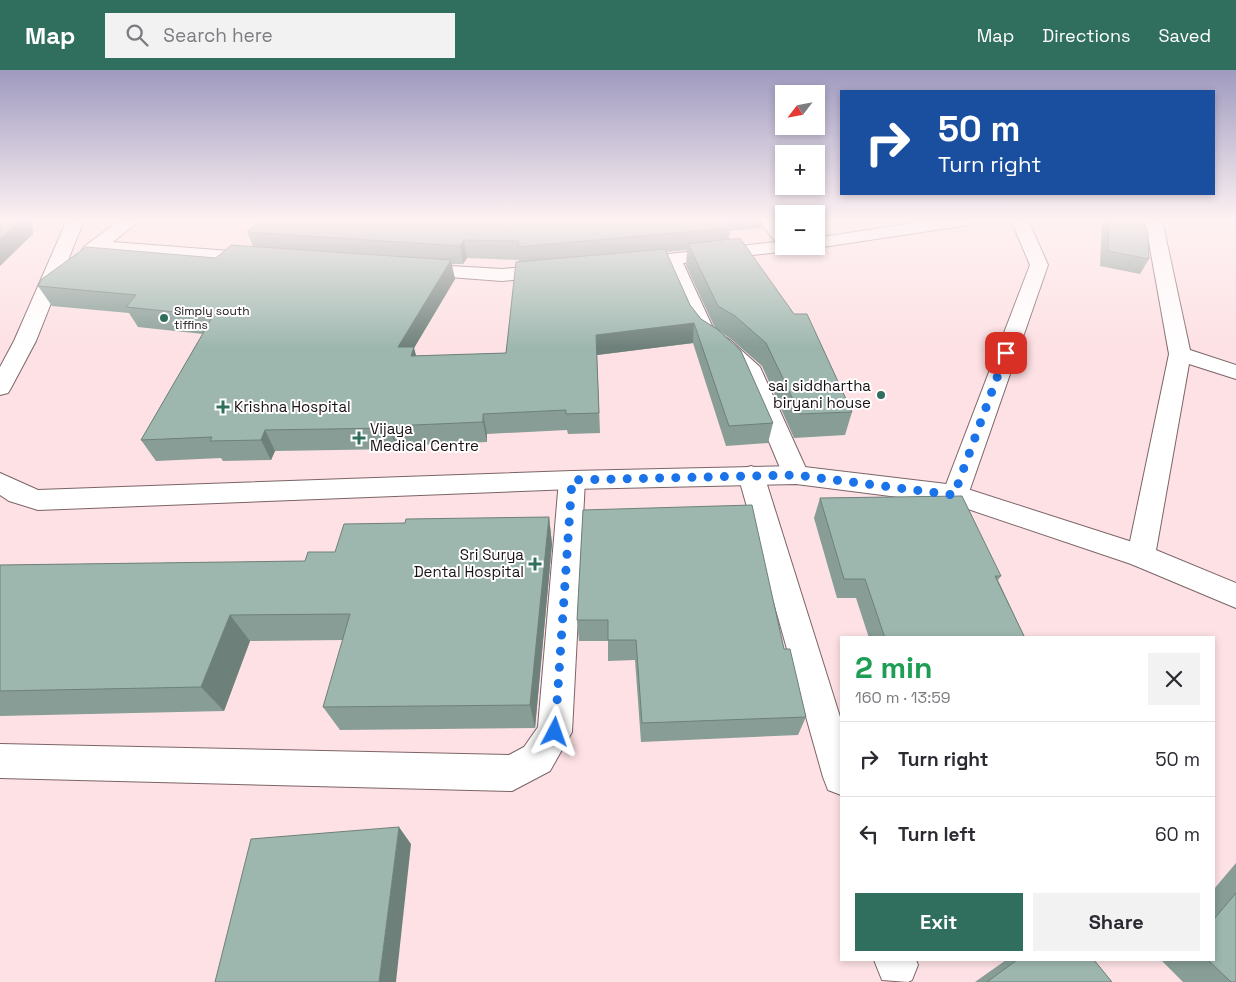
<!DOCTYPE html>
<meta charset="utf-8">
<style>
:root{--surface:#fff;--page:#f2f2f3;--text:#2b2b33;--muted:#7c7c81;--line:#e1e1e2;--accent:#306f5d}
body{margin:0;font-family:"Space Grotesk",sans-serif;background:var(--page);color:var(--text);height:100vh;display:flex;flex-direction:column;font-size:19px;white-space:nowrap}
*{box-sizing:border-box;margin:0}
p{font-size:16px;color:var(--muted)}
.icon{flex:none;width:28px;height:28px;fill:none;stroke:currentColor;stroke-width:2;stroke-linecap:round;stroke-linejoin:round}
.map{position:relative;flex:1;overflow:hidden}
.sheet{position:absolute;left:840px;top:566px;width:375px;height:325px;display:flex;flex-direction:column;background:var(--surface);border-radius:0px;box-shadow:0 2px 8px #0003}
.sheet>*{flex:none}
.guide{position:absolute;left:840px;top:20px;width:375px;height:105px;border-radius:0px;box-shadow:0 2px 8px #0003;background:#1a4fa0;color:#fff;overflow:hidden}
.needle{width:32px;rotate:238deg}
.controls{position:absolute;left:775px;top:15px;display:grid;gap:10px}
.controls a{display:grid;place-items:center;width:50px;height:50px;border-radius:0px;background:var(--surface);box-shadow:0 2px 8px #0003;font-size:25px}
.pin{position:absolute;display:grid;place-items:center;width:42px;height:42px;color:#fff;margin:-21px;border-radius:10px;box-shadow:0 2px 8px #0006}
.me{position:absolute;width:55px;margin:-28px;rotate:4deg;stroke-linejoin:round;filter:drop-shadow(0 0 4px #0008)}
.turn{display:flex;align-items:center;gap:18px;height:105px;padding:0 15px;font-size:22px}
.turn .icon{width:65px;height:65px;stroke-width:2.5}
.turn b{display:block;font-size:35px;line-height:42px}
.round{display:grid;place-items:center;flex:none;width:52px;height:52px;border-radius:0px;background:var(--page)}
.headline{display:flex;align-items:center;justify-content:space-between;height:85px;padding:0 15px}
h1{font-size:30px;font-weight:600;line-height:38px;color:#1e9e55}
.button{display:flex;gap:10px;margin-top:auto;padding:10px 15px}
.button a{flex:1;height:58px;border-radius:0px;background:var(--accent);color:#fff;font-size:20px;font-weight:600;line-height:58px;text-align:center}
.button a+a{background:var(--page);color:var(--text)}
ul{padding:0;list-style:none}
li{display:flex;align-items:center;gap:15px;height:75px;padding:0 15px;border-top:1px solid var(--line)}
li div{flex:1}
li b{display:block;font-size:19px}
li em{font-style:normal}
header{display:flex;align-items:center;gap:30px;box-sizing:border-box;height:70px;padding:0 25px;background:var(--accent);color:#fff}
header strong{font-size:24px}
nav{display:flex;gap:28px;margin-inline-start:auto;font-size:18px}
.search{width:350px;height:45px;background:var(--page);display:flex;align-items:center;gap:12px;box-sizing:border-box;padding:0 18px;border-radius:0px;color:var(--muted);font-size:19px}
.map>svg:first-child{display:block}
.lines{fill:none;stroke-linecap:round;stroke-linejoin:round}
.minor-casing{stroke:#7c6466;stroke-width:2}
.tertiary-casing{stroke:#7c6466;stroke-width:2}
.minor{fill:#fff;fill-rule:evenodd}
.tertiary{fill:#fff;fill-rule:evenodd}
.wall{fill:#879d96;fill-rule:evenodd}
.shaded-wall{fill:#6e807a}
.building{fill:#9db7ae;stroke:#6e807a}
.route{stroke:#1a73e8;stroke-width:9;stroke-dasharray:0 16.2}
.poi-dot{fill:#306f5d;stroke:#fff;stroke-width:2}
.labels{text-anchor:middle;stroke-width:4;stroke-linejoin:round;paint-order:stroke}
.far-poi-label{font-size:12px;fill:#191011;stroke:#fff;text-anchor:start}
.poi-label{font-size:15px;fill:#191011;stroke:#fff;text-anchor:end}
</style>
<header>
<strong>Map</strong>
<div class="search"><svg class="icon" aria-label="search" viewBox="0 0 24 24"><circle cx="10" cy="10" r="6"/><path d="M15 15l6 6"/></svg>Search here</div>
<nav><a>Map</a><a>Directions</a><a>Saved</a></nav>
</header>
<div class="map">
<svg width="1236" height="912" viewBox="0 0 1236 912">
<rect width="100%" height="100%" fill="#fde1e4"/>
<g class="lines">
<defs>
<path id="minor" d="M 120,150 L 140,150 L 113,172 L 256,183 L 262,184 L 265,188 L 262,192 L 256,193 L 100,182 L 91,185 L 85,184 L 82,180 L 85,176 Z
M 758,150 L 775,150 L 784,160 L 784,176 L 799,176 L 796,180 L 683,193 L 714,260 L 730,270 L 760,297 L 809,405 L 805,411 L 796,414 L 787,411 L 783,405 L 739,300 L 716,278 L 700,268 L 690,254 L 665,195 L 633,198 L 627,197 L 624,193 L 627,189 L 633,188 L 776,172 Z
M 932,150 L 977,150 L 969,155 L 816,178 L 809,176 L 816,176 L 816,168 Z
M 1011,150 L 1028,150 L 1048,195 L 968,425 L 964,432 L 955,435 L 946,432 L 942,425 L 1030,195 Z
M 1145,150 L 1162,150 L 1190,280 L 1236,295 L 1236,309 L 1189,294 L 1155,486 L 1151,494 L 1141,497 L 1131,494 L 1127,486 L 1169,284 Z
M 416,194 L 502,199 L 553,194 L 560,196 L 562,200 L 560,204 L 553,206 L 502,211 L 409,204 L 407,200 L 409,196 Z
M 751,396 L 760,399 L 764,405 L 841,650 L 841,725 L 828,720 L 823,707 L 738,405 L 742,399 Z
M 572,401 L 581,403 L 585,410 L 572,662 L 550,701 L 512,721 L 0,708 L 0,674 L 509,685 L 524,677 L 538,657 L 559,410 L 563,403 Z
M 874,890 L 916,890 L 918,895 L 912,910 L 908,912 L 882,910 Z"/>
<path id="tertiary" d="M 67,150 L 84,150 L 36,271 L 11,318 L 8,323 L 0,325 L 0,297 L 14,271 Z
M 796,396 L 955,415 L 1151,478 L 1236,513 L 1236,538 L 1131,494 L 953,434 L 796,414 L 572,419 L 38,440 L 9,431 L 0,425 L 0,403 L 38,420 L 572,401 Z"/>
</defs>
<use href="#minor" class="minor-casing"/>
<use href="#tertiary" class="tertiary-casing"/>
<use href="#minor" class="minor"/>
<use href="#tertiary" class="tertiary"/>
</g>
<path class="wall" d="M 260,150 L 763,150 L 762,158 L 730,161 L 729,169 L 852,342 L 845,365 L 794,368 L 762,296 L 731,269 L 719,261 L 773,353 L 768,373 L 726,376 L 693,273 L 597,285 L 600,363 L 568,364 L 567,360 L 487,364 L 487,372 L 397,376 L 396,379 L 275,381 L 271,390 L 223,391 L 221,388 L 156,391 L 141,370 L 203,264 L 138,257 L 129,243 L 52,236 L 38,216 L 216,188 L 253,176 L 247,162 ZM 687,180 L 686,196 L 715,258 L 701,249 L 690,235 L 666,182 ZM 467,188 L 519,190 L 506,283 L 416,286 L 414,278 L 455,209 L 451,194 L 463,194 Z
M 777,150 L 784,150 L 784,156 L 783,156 Z
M 1102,150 L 1142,150 L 1149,189 L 1140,204 L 1100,196 Z
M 820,428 L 1001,506 L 998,510 L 1025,568 L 869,568 L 856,528 L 837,528 L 814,448 Z
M 583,440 L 784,579 L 806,647 L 798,665 L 641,672 L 635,590 L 608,591 L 608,571 L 579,571 L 577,550 Z
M 549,447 L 552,474 L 535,658 L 340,660 L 323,637 L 343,570 L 250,571 L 224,641 L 0,646 L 0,495 L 305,491 L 335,482 L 405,453 Z
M 1236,793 L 1236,912 L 1183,912 L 1161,890 L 1214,890 L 1214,819 Z
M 1006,890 L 1094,890 L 1112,912 L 975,912 Z"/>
<path class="shaded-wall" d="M 21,150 L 32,150 L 33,164 L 0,196 L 0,169 Z
M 464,170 L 467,188 L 463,194 L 460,176 Z
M 451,190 L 455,209 L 414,278 L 419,297 L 398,277 Z
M 694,253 L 693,273 L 597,285 L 596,265 Z
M 483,344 L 487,364 L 487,372 L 483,352 Z
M 390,356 L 397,376 L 396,379 L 390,358 Z
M 265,360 L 275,381 L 271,390 L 261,370 Z
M 549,447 L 552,474 L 535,658 L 530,635 Z
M 230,545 L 250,571 L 224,641 L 201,617 Z
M 399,757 L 411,774 L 396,912 L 379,912 Z"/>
<path class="building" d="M 0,150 L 21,150 L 0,169 Z
M 260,150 L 725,150 L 730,158 L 518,177 L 519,171 L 464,170 L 460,176 L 247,162 Z
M 1109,150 L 1142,150 L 1148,163 L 1149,189 L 1108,181 Z
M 740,168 L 794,244 L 807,244 L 852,342 L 800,344 L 766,273 L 735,246 L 718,236 L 688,174 Z
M 231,175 L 451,190 L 398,277 L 414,277 L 411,286 L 506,283 L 516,192 L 665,179 L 690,235 L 701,249 L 717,259 L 741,281 L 773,353 L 729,356 L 694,253 L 596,265 L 599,343 L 566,344 L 566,340 L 483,344 L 483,352 L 390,356 L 390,358 L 265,360 L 261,370 L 210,371 L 212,367 L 141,370 L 213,246 L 126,237 L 136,225 L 38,216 L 42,209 L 86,177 L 216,188 Z
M 962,426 L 1001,506 L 995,506 L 1025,568 L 885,568 L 865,509 L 844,509 L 820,428 Z
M 752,435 L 784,579 L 790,579 L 806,647 L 642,653 L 636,570 L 608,570 L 608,550 L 577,550 L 583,440 Z
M 549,447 L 530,635 L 323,637 L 350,544 L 230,545 L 201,617 L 0,621 L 0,495 L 305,491 L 308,482 L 335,482 L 344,454 L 405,453 L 406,449 Z
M 399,757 L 379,912 L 215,912 L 251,769 Z
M 1236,823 L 1236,912 L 1231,912 L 1208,890 L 1214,890 L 1214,849 Z
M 1017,890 L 1094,890 L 1112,912 L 987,912 Z"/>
<linearGradient id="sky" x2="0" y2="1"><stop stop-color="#9f9abf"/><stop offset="0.54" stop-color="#fef2f3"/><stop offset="1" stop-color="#fef2f3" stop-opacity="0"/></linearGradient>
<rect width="1236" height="278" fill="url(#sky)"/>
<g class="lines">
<path class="route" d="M 555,662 L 572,410 L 796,405 L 954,425 L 1006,283"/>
</g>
<g class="poi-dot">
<circle cx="164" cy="248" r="5"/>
<circle cx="881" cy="325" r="5"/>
<path d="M220.5 329.5h5v5h5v5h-5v5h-5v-5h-5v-5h5z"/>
<path d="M356.5 360.5h5v5h5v5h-5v5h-5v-5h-5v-5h5z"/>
<path d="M532.5 486.5h5v5h5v5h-5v5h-5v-5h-5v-5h5z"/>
</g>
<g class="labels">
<g class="far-poi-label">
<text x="174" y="245">Simply south<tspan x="174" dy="14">tiffins</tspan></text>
</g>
<g class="poi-label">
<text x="871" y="321">sai siddhartha<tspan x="871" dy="17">biryani house</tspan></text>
<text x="234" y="342" text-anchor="start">Krishna Hospital</text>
<text x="370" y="364" text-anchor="start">Vijaya<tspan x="370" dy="17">Medical Centre</tspan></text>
<text x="524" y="490">Sri Surya<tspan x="524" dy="17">Dental Hospital</tspan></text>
</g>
</g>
</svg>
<div class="controls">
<a><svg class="needle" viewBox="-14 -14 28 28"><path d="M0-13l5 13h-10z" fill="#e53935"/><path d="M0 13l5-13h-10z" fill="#7c7c81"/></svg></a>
<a>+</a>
<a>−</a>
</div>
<div class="pin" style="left:1006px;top:283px;background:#d93025"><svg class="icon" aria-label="arrive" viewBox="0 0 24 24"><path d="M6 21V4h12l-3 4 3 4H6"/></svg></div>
<svg class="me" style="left:555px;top:662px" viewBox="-20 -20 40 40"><path d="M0-17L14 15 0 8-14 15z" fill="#1a73e8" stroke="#fff" stroke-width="4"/></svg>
<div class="guide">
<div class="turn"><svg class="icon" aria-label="right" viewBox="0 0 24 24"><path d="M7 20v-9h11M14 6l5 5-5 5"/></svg><div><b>50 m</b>Turn right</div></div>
</div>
<section class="sheet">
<div class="headline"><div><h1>2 min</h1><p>160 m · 13:59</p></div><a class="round"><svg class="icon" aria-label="close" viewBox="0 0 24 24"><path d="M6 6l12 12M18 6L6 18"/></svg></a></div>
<ul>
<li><svg class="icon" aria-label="right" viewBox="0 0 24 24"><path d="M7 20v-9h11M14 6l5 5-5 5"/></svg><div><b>Turn right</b></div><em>50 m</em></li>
<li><svg class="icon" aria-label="left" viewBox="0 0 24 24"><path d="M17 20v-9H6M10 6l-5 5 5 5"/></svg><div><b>Turn left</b></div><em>60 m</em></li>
</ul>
<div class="button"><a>Exit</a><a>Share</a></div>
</section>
</div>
